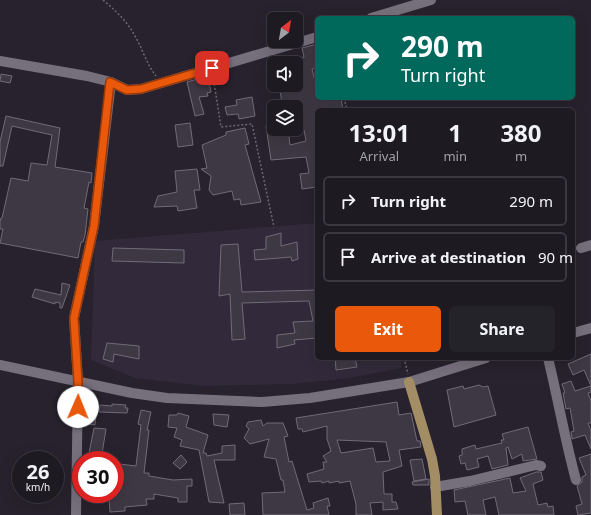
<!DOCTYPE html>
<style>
:root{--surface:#1d1a22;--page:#25232a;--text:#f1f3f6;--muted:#a0a1a5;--line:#3b3840;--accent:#ea580c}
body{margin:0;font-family:"Noto Sans",sans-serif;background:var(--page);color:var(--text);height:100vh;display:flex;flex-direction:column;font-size:15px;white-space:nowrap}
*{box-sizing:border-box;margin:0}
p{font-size:13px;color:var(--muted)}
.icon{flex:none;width:22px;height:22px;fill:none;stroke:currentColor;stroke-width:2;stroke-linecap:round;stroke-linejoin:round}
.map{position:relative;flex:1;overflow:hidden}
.side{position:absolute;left:315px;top:108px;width:260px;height:252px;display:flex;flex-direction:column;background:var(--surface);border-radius:6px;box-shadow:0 4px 16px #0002,0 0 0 1px var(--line)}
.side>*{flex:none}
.top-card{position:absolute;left:315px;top:16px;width:260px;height:84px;border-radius:6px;box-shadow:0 4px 16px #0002,0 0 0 1px var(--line);background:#00695c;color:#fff;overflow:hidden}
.needle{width:26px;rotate:31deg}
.buttons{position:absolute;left:267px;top:12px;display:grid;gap:8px}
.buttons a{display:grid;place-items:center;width:36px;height:36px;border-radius:6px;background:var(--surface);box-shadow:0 4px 16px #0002,0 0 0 1px var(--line);font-size:20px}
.speed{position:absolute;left:12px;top:451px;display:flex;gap:8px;font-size:20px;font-weight:700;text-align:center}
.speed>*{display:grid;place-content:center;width:52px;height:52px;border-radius:50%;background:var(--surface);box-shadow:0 4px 16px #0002,0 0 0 1px var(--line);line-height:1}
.speed small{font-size:10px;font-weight:400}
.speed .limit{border:6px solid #d22;background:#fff;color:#111}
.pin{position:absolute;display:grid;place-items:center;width:34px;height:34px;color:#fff;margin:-17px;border-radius:8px;box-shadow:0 2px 6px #0006}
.me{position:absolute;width:44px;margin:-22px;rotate:1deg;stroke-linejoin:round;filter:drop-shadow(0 0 3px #0008)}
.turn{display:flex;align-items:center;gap:14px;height:84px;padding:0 20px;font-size:18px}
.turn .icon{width:52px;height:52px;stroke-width:2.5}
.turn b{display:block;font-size:28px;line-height:34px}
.eta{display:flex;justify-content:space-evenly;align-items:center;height:68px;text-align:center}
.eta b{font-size:24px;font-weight:700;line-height:28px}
.primary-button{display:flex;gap:8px;margin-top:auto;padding:8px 20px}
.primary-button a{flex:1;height:46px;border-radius:6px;background:var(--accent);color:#fff;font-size:16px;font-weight:700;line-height:46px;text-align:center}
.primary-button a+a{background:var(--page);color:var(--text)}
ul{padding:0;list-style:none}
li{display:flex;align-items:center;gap:12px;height:50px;margin:0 8px 6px;padding:0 12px;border:2px solid var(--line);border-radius:6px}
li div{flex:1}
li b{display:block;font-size:15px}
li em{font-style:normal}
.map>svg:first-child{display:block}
.built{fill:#322a3a}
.building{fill:#3e3844;stroke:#716a78;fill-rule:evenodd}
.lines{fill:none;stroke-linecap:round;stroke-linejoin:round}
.path{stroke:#6c6771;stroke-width:1.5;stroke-dasharray:2 2;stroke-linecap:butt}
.minor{stroke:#76707d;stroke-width:10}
.major{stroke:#a38d65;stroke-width:10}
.route-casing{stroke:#983908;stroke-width:10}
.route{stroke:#ea580c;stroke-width:7}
</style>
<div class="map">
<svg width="591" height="515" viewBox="0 0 591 515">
<rect width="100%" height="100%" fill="#27222d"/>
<path class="built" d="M 317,223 L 317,358 L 402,358 L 401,368 L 349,378 L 292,384 L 205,386 L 135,378 L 91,360 L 95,241 Z"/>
<path class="building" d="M 317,44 L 317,68 L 312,69 L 315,81 L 317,81 L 317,98 L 341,98 L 343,110 L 317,110 L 317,187 L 302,189 L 300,174 L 309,173 L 306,157 L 271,160 L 266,126 L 274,125 L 274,129 L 288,129 L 290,145 L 306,141 L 304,130 L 296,131 L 296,107 L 289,107 L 287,102 L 282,103 L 279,85 L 296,85 L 296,59 L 304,57 L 302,48 Z
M 1,74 L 12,76 L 10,83 L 0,81 Z
M 208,76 L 211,92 L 207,93 L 208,96 L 199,97 L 204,114 L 195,116 L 187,82 Z
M 252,97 L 255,116 L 239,119 L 238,114 L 227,115 L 225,107 L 237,105 L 236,100 Z
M 6,116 L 60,128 L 55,167 L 92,173 L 91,183 L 89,182 L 84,208 L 88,209 L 85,235 L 83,242 L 81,242 L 78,258 L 0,243 L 3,229 L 0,229 L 0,221 L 1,218 L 2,218 L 11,178 L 28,181 L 31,163 L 47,165 L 52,135 L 12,126 L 3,166 L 0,166 L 0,142 Z
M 190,123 L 193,145 L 178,147 L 175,125 Z
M 245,128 L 249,144 L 245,145 L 261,202 L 241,205 L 240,199 L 234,200 L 232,191 L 213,195 L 209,190 L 211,176 L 201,169 L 207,168 L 202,145 L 226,135 L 226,132 Z
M 197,169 L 200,190 L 194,190 L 197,208 L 178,211 L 177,206 L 154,207 L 158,196 L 177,192 L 175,171 Z
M 281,233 L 281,246 L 297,242 L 298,259 L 292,261 L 291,257 L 255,260 L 254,250 L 266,249 L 266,237 Z
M 238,244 L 242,292 L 317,290 L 317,338 L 294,340 L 295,344 L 277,348 L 277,335 L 295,333 L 293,322 L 313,321 L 309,301 L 242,303 L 245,339 L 232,340 L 230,294 L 219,296 L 221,245 Z
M 113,248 L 184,250 L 184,263 L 112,261 Z
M 62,283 L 70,285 L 62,308 L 60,308 L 60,303 L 55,302 L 55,304 L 32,297 L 35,289 L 61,295 Z
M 107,343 L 139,346 L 139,359 L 114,354 L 113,362 L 103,359 Z
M 591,354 L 591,392 L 588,393 L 591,401 L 591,423 L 588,423 L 591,431 L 591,449 L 585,435 L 572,439 L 571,432 L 574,431 L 570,408 L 566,409 L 563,393 L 565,393 L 562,384 L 571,381 L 575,391 L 591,386 L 584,370 L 573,375 L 568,364 Z
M 335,358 L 355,358 L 357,367 L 336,370 Z
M 479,385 L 483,387 L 488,386 L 496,415 L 454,427 L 447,390 L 463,386 L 464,389 Z
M 397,402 L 399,415 L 411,413 L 417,441 L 420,441 L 421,447 L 399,450 L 402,466 L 383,472 L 384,494 L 392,494 L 392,502 L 396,502 L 398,509 L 383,510 L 383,502 L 370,503 L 372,515 L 356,515 L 356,504 L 350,481 L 339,483 L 339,481 L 329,483 L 329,481 L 322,483 L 321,481 L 309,482 L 307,474 L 324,469 L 323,462 L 327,462 L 323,456 L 331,451 L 327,439 L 327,426 L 303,432 L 302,429 L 298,429 L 296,418 ZM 337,440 L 386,442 L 390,461 L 376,462 L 373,448 L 341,453 Z
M 112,404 L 126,405 L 125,408 L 128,408 L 127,413 L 99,412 L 100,405 L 112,406 Z
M 141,410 L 151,412 L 147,430 L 149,430 L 144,473 L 149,473 L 149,476 L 173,480 L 192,479 L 192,486 L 187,486 L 187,502 L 178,502 L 178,498 L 154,494 L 154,499 L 146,499 L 147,505 L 125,507 L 125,511 L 110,512 L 109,497 L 115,496 L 115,474 L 118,474 L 119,464 L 136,466 L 141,425 L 138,424 Z
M 178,413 L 189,416 L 186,427 L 208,435 L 203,453 L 206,453 L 207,456 L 222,453 L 222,446 L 235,445 L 235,460 L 214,460 L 224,503 L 209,502 L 199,450 L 180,446 L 182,440 L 174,437 L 177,428 L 168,427 L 169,415 L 177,415 Z
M 213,414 L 229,415 L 227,427 L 214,425 Z
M 89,415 L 96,416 L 95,425 L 88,424 Z
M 261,420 L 263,426 L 267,423 L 283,423 L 288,436 L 284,437 L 289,462 L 292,461 L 307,510 L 314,508 L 313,503 L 328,498 L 330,506 L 327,506 L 329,515 L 263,515 L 262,493 L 285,492 L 283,480 L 281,480 L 276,459 L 264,457 L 269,439 L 250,444 L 244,438 L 249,429 L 246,426 L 248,422 Z
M 528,427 L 537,459 L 523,461 L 522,454 L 512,459 L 508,447 L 506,448 L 508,465 L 492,469 L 488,456 L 477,459 L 479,467 L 467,470 L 465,463 L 461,464 L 459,456 L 462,455 L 462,449 L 475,445 L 476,449 L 502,443 L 501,440 L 504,440 L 502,434 Z
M 94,428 L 106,429 L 101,460 L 88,458 Z
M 591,454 L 591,513 L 578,515 L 576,506 L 582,504 L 577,486 L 582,482 L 582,477 L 586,475 L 579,458 Z
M 181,455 L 187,462 L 180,469 L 173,463 Z
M 422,459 L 426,479 L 414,481 L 410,460 Z
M 536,472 L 541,472 L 543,480 L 533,484 L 538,505 L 547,503 L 548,507 L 553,506 L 554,515 L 499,515 L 495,497 L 483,500 L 486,515 L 468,515 L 465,501 L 455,502 L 454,490 L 510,478 L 513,493 L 526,491 L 520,478 Z
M 429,479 L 429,485 L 413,485 L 412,482 Z
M 244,503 L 245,515 L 230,515 L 229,504 Z"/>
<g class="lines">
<path class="path" d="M 103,0 C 116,11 128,22 136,38 C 143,50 147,65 156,76
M 213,76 L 221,127 L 252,124 L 274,227
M 344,98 L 347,110
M 404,358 L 408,374"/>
<path class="minor" d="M 371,18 L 431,0
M 0,61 L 87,76 L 111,82 L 127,90 L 141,89 L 317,37
M 581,248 L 591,245
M 573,333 L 591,328
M 548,358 C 558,399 565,440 576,480
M 0,365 L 132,393 L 167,398 L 262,402 L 310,398 L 409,382 L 486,358
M 435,487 L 470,481 L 536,465 L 541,466
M 76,515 L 78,381 L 74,318 L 94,226 L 111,82"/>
<path class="major" d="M 409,382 L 432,459 L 435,476 L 437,515"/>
</g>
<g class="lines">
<defs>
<path id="route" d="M 78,407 L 78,381 L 74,318 L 94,226 L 110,82 L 127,90 L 141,89 L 212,68"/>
</defs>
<use href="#route" class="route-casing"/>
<use href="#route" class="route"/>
</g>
</svg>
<div class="buttons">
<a><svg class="needle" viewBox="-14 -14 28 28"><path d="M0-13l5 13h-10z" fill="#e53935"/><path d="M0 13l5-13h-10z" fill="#a0a1a5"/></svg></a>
<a><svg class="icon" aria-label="sound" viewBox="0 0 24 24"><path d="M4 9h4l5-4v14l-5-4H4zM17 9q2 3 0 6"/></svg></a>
<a><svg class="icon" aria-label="layers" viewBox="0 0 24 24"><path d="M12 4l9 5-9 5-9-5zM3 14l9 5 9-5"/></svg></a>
</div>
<div class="speed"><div>26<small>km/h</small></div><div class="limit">30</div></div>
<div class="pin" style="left:212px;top:68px;background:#d93025"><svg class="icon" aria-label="arrive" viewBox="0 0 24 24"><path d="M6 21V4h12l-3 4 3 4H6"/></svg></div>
<svg class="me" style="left:78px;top:407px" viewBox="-20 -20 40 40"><circle r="19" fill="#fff"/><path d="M0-13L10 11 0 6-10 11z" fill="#ea580c"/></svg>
<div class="top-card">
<div class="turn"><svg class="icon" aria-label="right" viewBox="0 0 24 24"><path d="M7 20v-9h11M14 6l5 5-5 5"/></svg><div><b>290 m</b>Turn right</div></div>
</div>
<section class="side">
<div class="eta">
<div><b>13:01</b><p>Arrival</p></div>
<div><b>1</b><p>min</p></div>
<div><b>380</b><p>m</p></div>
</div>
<ul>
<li><svg class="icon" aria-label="right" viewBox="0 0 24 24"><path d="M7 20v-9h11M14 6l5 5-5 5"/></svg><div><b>Turn right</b></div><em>290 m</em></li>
<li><svg class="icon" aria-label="arrive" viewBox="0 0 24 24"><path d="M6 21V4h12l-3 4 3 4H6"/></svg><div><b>Arrive at destination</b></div><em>90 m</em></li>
</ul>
<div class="primary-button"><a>Exit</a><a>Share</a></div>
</section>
</div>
